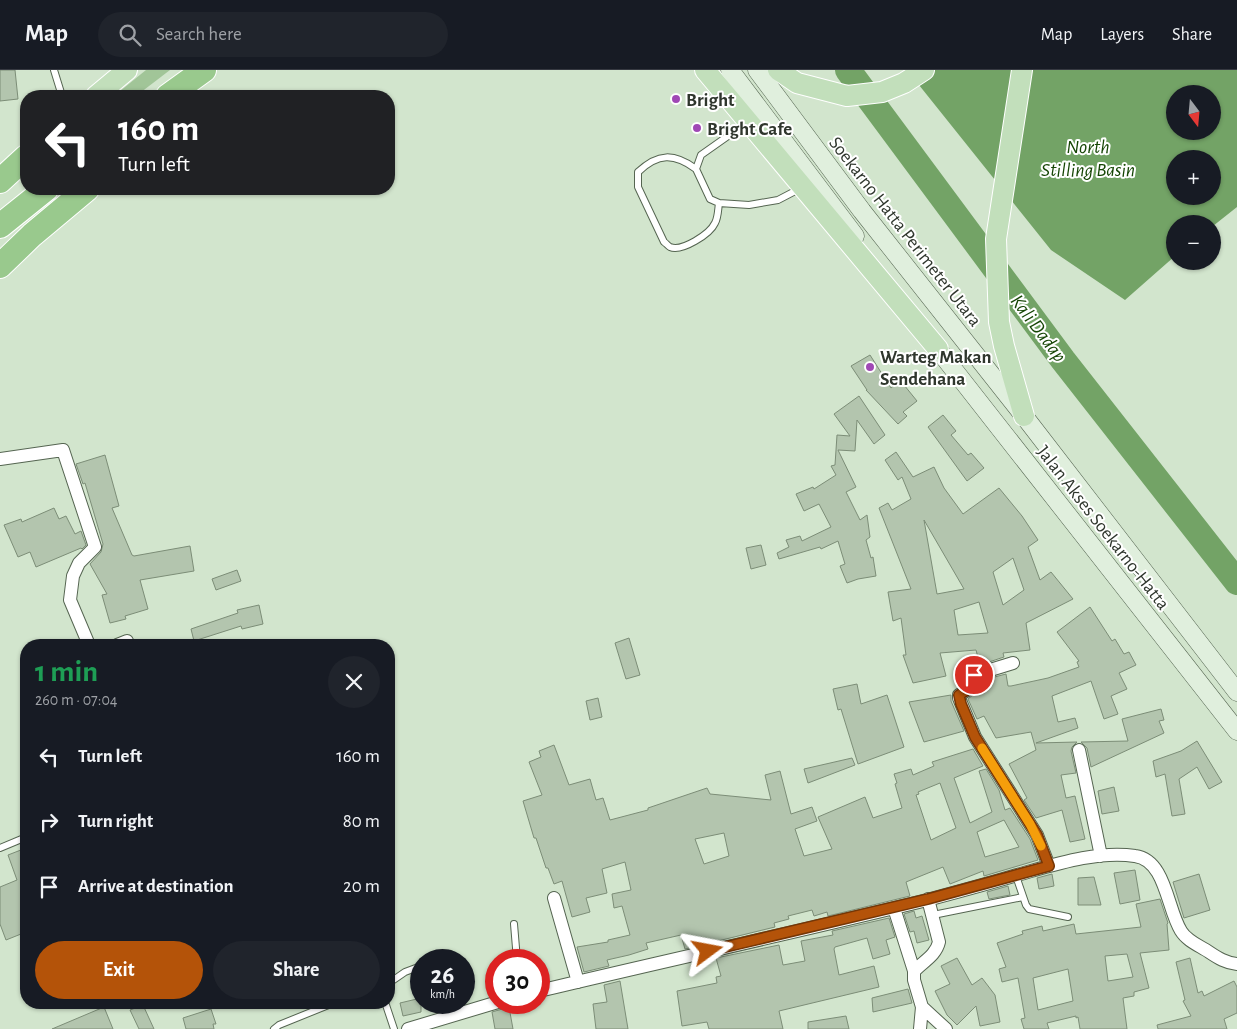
<!DOCTYPE html>
<meta charset="utf-8">
<style>
:root{--surface:#171b24;--page:#20242c;--text:#f1f3f6;--muted:#9ea1a6;--line:#363941;--accent:#b45309}
body{margin:0;font-family:"Alegreya Sans",sans-serif;background:var(--page);color:var(--text);height:100vh;display:flex;flex-direction:column;font-size:19px;white-space:nowrap}
*{box-sizing:border-box;margin:0}
p{font-size:16px;color:var(--muted)}
.icon{flex:none;width:28px;height:28px;fill:none;stroke:currentColor;stroke-width:2;stroke-linecap:round;stroke-linejoin:round}
.map{position:relative;flex:1;overflow:hidden}
.sheet{position:absolute;left:20px;top:569px;width:375px;height:370px;display:flex;flex-direction:column;background:var(--surface);border-radius:20px;box-shadow:0 1px 4px #0004}
.sheet>*{flex:none}
.hud{position:absolute;left:20px;top:20px;width:375px;height:105px;border-radius:20px;box-shadow:0 1px 4px #0004;background:#202124;color:#fff;overflow:hidden}
.needle{width:32px;rotate:164deg}
.buttons{position:absolute;left:1166px;top:15px;display:grid;gap:10px}
.buttons a{display:grid;place-items:center;width:55px;height:55px;border-radius:50%;background:var(--surface);box-shadow:0 1px 4px #0004;font-size:25px}
.speed{position:absolute;left:410px;top:879px;display:flex;gap:10px;font-size:25px;font-weight:700;text-align:center}
.speed>*{display:grid;place-content:center;width:65px;height:65px;border-radius:50%;background:var(--surface);box-shadow:0 1px 4px #0004;line-height:1}
.speed small{font-size:12px;font-weight:400}
.speed .limit{border:8px solid #d22;background:#fff;color:#111}
.pin{position:absolute;display:grid;place-items:center;width:42px;height:42px;color:#fff;margin:-21px;border:2px solid #fff;border-radius:50%;box-shadow:0 1px 5px #0007}
.me{position:absolute;width:55px;margin:-28px;rotate:77deg;stroke-linejoin:round;filter:drop-shadow(0 0 4px #0008)}
.turn{display:flex;align-items:center;gap:18px;height:105px;padding:0 15px;font-size:22px}
.turn .icon{width:65px;height:65px;stroke-width:2.5}
.turn b{display:block;font-size:35px;line-height:42px}
.round{display:grid;place-items:center;flex:none;width:52px;height:52px;border-radius:26px;background:var(--page)}
.headline{display:flex;align-items:center;justify-content:space-between;height:85px;padding:0 15px}
h1{font-size:30px;font-weight:700;line-height:38px;color:#1e9e55}
.cta{display:flex;gap:10px;margin-top:auto;padding:10px 15px}
.cta a{flex:1;height:58px;border-radius:30px;background:var(--accent);color:#fff;font-size:20px;font-weight:700;line-height:58px;text-align:center}
.cta a+a{background:var(--page);color:var(--text)}
ul{padding:0;list-style:none}
li{display:flex;align-items:center;gap:15px;height:65px;padding:0 15px}
li div{flex:1}
li b{display:block;font-size:19px}
li em{font-style:normal}
header{display:flex;align-items:center;gap:30px;box-sizing:border-box;height:70px;padding:0 25px;background:var(--surface);border-bottom:1px solid var(--line)}
header strong{font-size:24px}
nav{display:flex;gap:28px;margin-inline-start:auto;font-size:18px}
.search{width:350px;height:45px;background:var(--page);display:flex;align-items:center;gap:12px;box-sizing:border-box;padding:0 18px;border-radius:28px;color:var(--muted);font-size:19px}
.map>svg:first-child{display:block}
.green{fill:#a1c598}
.water{fill:#73a366;fill-rule:evenodd}
.lines{fill:none;stroke-linecap:round;stroke-linejoin:round}
.river{stroke:#73a366;stroke-width:26}
.building{fill:#b3c5ae;stroke:#7c8d77;fill-rule:evenodd}
.service-casing{stroke:#556551;stroke-width:8}
.minor-casing{stroke:#556551;stroke-width:14}
.secondary-casing{stroke:#556551;stroke-width:19}
.primary-casing{stroke:#fff;stroke-width:22}
.motorway-casing{stroke:#fff;stroke-width:26}
.service{stroke:#fff;stroke-width:6}
.minor{stroke:#fff;stroke-width:12}
.secondary{stroke:#e0efdd;stroke-width:18}
.primary{stroke:#c2dfbb;stroke-width:20}
.motorway{stroke:#99c98d;stroke-width:24}
.route-casing{stroke:#753606;stroke-width:12}
.route{stroke:#b45309;stroke-width:9}
.slow{stroke:#f59e0b;stroke-width:9}
.poi-dot{fill:#a048b5;stroke:#fff;stroke-width:2}
.labels{text-anchor:middle;stroke-width:4;stroke-linejoin:round;paint-order:stroke}
.poi-label{font-size:19px;font-weight:bold;fill:#2f362d;stroke:#fff;text-anchor:start}
.street-label{font-size:19px;fill:#2f362d;stroke:#fff}
.water-label{font-size:20px;font-style:italic;fill:#164605;stroke:#fff}
</style>
<header>
<strong>Map</strong>
<div class="search"><svg class="icon" aria-label="search" viewBox="0 0 24 24"><circle cx="10" cy="10" r="6"/><path d="M15 15l6 6"/></svg>Search here</div>
<nav><a>Map</a><a>Layers</a><a>Share</a></nav>
</header>
<div class="map">
<svg width="1237" height="959" viewBox="0 0 1237 959">
<rect width="100%" height="100%" fill="#d2e5cd"/>
<path class="green" d="M 146,0 L 170,0 L 136,26 L 114,26 Z"/>
<path class="water" d="M 907,0 L 1237,0 L 1237,137 L 1213,156 L 1212,154 L 1175,154 L 1175,186 L 1125,230 L 1051,180 ZM 1175,24 L 1212,24 L 1212,61 L 1175,61 ZM 1175,89 L 1212,89 L 1212,126 L 1175,126 Z"/>
<g class="lines">
<path class="river" d="M 848,0 L 1063,290 L 1237,512"/>
</g>
<path class="building" d="M 0,0 L 15,0 L 18,29 L 0,31 Z
M 870,285 L 891,318 L 900,310 L 917,331 L 903,342 L 907,346 L 898,354 L 866,320 L 867,320 L 851,296 Z
M 859,326 L 885,365 L 874,374 L 857,350 L 855,381 L 838,380 L 856,417 L 846,422 L 860,450 L 867,445 L 870,467 L 866,470 L 871,488 L 873,487 L 876,506 L 858,509 L 847,513 L 840,496 L 845,494 L 838,471 L 821,479 L 820,477 L 779,489 L 777,483 L 789,477 L 786,470 L 800,466 L 802,471 L 831,457 L 819,434 L 804,441 L 796,424 L 813,417 L 814,419 L 836,405 L 831,396 L 835,395 L 837,365 L 850,366 L 834,344 Z
M 943,345 L 956,361 L 951,365 L 968,385 L 971,383 L 984,398 L 967,411 L 928,357 Z
M 896,382 L 913,407 L 934,397 L 944,418 L 963,444 L 999,418 L 1022,446 L 1038,470 L 1028,477 L 1040,510 L 1051,502 L 1073,529 L 1026,553 L 1030,580 L 1003,583 L 1004,587 L 980,595 L 976,580 L 940,583 L 946,606 L 913,613 L 903,585 L 906,585 L 901,548 L 893,551 L 888,522 L 911,519 L 879,438 L 888,433 L 892,440 L 911,429 L 902,407 L 898,410 L 885,390 ZM 924,450 L 964,519 L 937,524 ZM 1013,488 L 1024,520 L 1003,535 L 993,502 ZM 979,532 L 988,563 L 958,565 L 954,540 Z
M 105,385 L 119,436 L 112,438 L 132,485 L 134,486 L 190,476 L 194,501 L 140,510 L 148,539 L 125,546 L 126,549 L 110,553 L 102,525 L 107,524 L 90,494 L 101,482 L 103,474 L 85,413 L 83,414 L 76,394 Z
M 54,438 L 59,449 L 66,446 L 75,464 L 81,461 L 86,475 L 82,479 L 81,478 L 36,497 L 30,482 L 18,487 L 4,455 L 21,449 L 22,452 Z
M 761,475 L 766,495 L 751,499 L 746,478 Z
M 237,500 L 241,511 L 216,520 L 212,509 Z
M 259,535 L 263,554 L 242,559 L 241,556 L 194,571 L 191,559 L 238,543 L 237,540 Z
M 1090,537 L 1112,571 L 1115,569 L 1124,584 L 1129,582 L 1136,595 L 1119,603 L 1127,619 L 1111,626 L 1118,644 L 1104,649 L 1091,611 L 1052,626 L 1058,652 L 1075,648 L 1078,658 L 1036,673 L 1077,672 L 1072,677 L 1071,681 L 1076,703 L 1061,705 L 1066,728 L 1075,726 L 1085,769 L 1070,772 L 1062,740 L 1036,748 L 1024,730 L 1027,728 L 1009,694 L 1036,680 L 1031,662 L 996,668 L 984,646 L 977,649 L 968,629 L 979,620 L 989,619 L 987,609 L 1006,604 L 1008,616 L 1011,616 L 1048,608 L 1079,597 L 1077,592 L 1079,591 L 1057,562 Z
M 629,568 L 640,605 L 626,609 L 615,573 Z
M 857,614 L 861,634 L 887,625 L 904,677 L 858,694 L 841,639 L 838,640 L 833,619 Z
M 951,625 L 951,631 L 964,661 L 924,672 L 909,632 Z
M 598,628 L 602,647 L 590,650 L 586,631 Z
M 1161,639 L 1164,650 L 1159,651 L 1164,663 L 1091,697 L 1087,678 L 1081,672 L 1128,671 L 1122,649 Z
M 1197,671 L 1222,712 L 1209,719 L 1197,697 L 1179,709 L 1185,744 L 1172,746 L 1165,704 L 1156,707 L 1153,691 L 1181,681 Z
M 554,675 L 569,715 L 590,709 L 596,730 L 603,728 L 610,750 L 648,740 L 648,738 L 707,718 L 710,724 L 771,730 L 765,705 L 780,701 L 791,744 L 812,737 L 817,751 L 795,759 L 804,786 L 832,779 L 818,747 L 865,727 L 873,748 L 902,738 L 895,714 L 897,713 L 894,704 L 911,699 L 913,705 L 934,696 L 932,692 L 973,679 L 983,696 L 954,708 L 970,753 L 992,742 L 979,701 L 986,699 L 999,720 L 1005,740 L 1010,738 L 1030,769 L 1038,790 L 984,806 L 983,801 L 950,814 L 943,797 L 906,812 L 910,826 L 828,846 L 827,842 L 814,846 L 812,840 L 788,846 L 789,849 L 774,853 L 775,857 L 685,879 L 681,865 L 646,873 L 648,879 L 629,885 L 607,890 L 609,896 L 584,902 L 577,877 L 608,872 L 608,870 L 630,865 L 622,836 L 614,838 L 612,824 L 631,820 L 625,792 L 602,799 L 607,823 L 586,828 L 590,842 L 572,847 L 562,811 L 554,814 L 548,798 L 546,798 L 536,768 L 534,768 L 523,731 L 542,725 L 529,692 L 541,687 L 539,681 ZM 940,713 L 956,758 L 931,770 L 916,725 L 919,724 L 918,722 ZM 1004,750 L 1019,777 L 985,787 L 977,762 ZM 724,763 L 729,786 L 704,794 L 695,769 Z
M 852,688 L 855,695 L 808,713 L 804,699 Z
M 1114,717 L 1119,741 L 1102,744 L 1098,721 Z
M 26,778 L 26,862 L 6,870 L 0,854 L 0,817 L 17,810 L 8,785 Z
M 1135,800 L 1140,830 L 1120,834 L 1114,803 Z
M 1052,804 L 1054,816 L 1039,819 L 1037,808 Z
M 1199,804 L 1210,840 L 1184,848 L 1173,812 Z
M 1094,807 L 1101,835 L 1078,835 L 1078,808 Z
M 1008,816 L 1010,825 L 989,829 L 987,822 Z
M 1160,829 L 1168,853 L 1167,854 L 1169,880 L 1140,883 L 1149,918 L 1134,922 L 1134,926 L 1123,928 L 1127,959 L 1080,959 L 1078,947 L 1076,948 L 1076,946 L 1047,953 L 1049,959 L 1024,959 L 1021,949 L 1025,948 L 1018,908 L 1002,912 L 999,899 L 1006,897 L 997,873 L 1023,864 L 1022,861 L 1042,856 L 1043,861 L 1074,854 L 1076,864 L 1141,857 L 1136,834 ZM 1127,884 L 1133,907 L 1108,911 L 1105,886 ZM 1068,899 L 1073,931 L 1038,940 L 1033,908 Z
M 914,841 L 916,848 L 922,846 L 929,870 L 917,873 L 914,861 L 910,862 L 904,844 Z
M 889,848 L 895,867 L 886,870 L 890,884 L 873,889 L 867,868 L 835,877 L 834,879 L 839,905 L 874,896 L 879,917 L 779,941 L 783,959 L 709,959 L 707,952 L 682,956 L 677,921 L 717,913 L 716,907 L 721,906 L 716,888 L 779,875 L 783,895 L 805,891 L 801,871 L 833,865 L 832,861 Z
M 957,888 L 972,915 L 982,908 L 995,925 L 1000,952 L 980,956 L 976,936 L 957,955 L 947,945 L 935,921 L 950,914 L 941,896 Z
M 1190,888 L 1198,923 L 1202,921 L 1204,926 L 1234,911 L 1237,917 L 1237,943 L 1224,949 L 1227,959 L 1158,959 L 1157,955 L 1191,946 L 1183,931 L 1185,930 L 1176,892 Z
M 620,911 L 628,959 L 596,959 L 593,934 L 607,932 L 604,915 Z
M 908,919 L 912,933 L 873,942 L 872,928 Z
M 421,928 L 421,942 L 403,946 L 400,933 Z
M 143,935 L 154,959 L 139,959 L 130,940 Z
M 104,937 L 113,959 L 52,959 Z
M 509,937 L 513,959 L 495,959 L 492,942 Z
M 211,939 L 216,954 L 213,954 L 214,959 L 186,959 L 183,948 Z
M 846,946 L 849,959 L 808,959 L 808,952 Z"/>
<g class="lines">
<defs>
<path id="service" d="M 54,0 L 62,26
M 745,54 L 701,85 L 696,99 L 710,129 L 719,133 L 749,135 L 778,130 L 801,118
M 696,99 C 674,83 658,83 638,102 L 638,117 L 664,172 C 666,173 668,176 670,177 C 682,182 710,164 715,153 C 718,148 718,140 719,133
M 0,778 L 24,768
M 1016,806 L 1026,835 L 1029,839 L 1068,847
M 933,845 L 1023,827
M 514,854 L 517,890
M 435,890 L 450,884
M 389,913 L 405,902 L 421,896
M 385,932 L 394,959
M 274,959 L 279,955 L 331,934"/>
<path id="minor" d="M 0,389 L 63,380 L 95,477 L 79,493 L 73,506 L 70,530 L 89,575
M 117,575 L 127,571
M 1013,593 L 974,605 L 972,617 L 959,625 L 959,628 L 975,667 L 1037,765 L 1049,796
M 1079,680 L 1101,786
M 554,828 L 578,912
M 894,838 L 914,901 L 914,910 L 922,937 L 946,959
M 914,901 C 924,891 936,885 939,872 L 928,829
M 539,921 C 668,890 798,862 927,830 C 957,822 987,814 1017,805 C 1053,795 1098,780 1135,786 C 1166,790 1167,839 1181,861 C 1187,871 1200,876 1209,882 C 1218,888 1226,893 1237,894
M 408,959 L 498,932
M 920,959 L 922,937"/>
<path id="secondary" d="M 730,0 L 855,166
M 757,0 L 862,141 L 1024,346 L 1237,622
M 929,268 L 1237,661"/>
<path id="primary" d="M 705,0 L 938,279
M 778,0 L 797,13 L 847,26 L 882,22 L 904,13 L 924,0
M 1022,0 L 996,169 L 999,252 L 1004,276 L 1024,346
M 96,26 L 127,0"/>
<path id="motorway" d="M 168,26 L 204,0
M 0,111 L 26,87
M 0,156 L 46,119
M 0,196 L 32,165 L 87,119"/>
</defs>
<use href="#service" class="service-casing"/>
<use href="#minor" class="minor-casing"/>
<use href="#secondary" class="secondary-casing"/>
<use href="#primary" class="primary-casing"/>
<use href="#motorway" class="motorway-casing"/>
<use href="#service" class="service"/>
<use href="#minor" class="minor"/>
<use href="#secondary" class="secondary"/>
<use href="#primary" class="primary"/>
<use href="#motorway" class="motorway"/>
</g>
<g class="lines">
<defs>
<path id="route" d="M 708,881 L 928,829 L 1049,796 L 1037,765 L 975,667 L 961,634 L 959,625 L 972,617 L 974,605"/>
</defs>
<use href="#route" class="route-casing"/>
<use href="#route" class="route"/>
<path class="slow" d="M 982,678 L 1030,754 L 1041,776"/>
</g>
<g class="poi-dot">
<circle cx="676" cy="29" r="5"/>
<circle cx="697" cy="58" r="5"/>
<circle cx="870" cy="297" r="5"/>
</g>
<g class="labels">
<g class="poi-label">
<text x="686" y="36">Bright</text>
<text x="707" y="65">Bright Cafe</text>
<text x="880" y="293">Warteg Makan<tspan x="880" dy="22">Sendehana</tspan></text>
</g>
<g class="street-label">
<text transform="translate(906 161) rotate(52)" y="7">Soekarno Hatta Perimeter Utara</text>
<text transform="translate(1104 457) rotate(52)" y="7">Jalan Akses Soekarno-Hatta</text>
</g>
<g class="water-label">
<text x="1088" y="83">North<tspan x="1088" dy="23">Stilling Basin</tspan></text>
<text transform="translate(1039 258) rotate(53)" y="7">Kali Dadap</text>
</g>
</g>
</svg>
<div class="buttons">
<a><svg class="needle" viewBox="-14 -14 28 28"><path d="M0-13l5 13h-10z" fill="#e53935"/><path d="M0 13l5-13h-10z" fill="#9ea1a6"/></svg></a>
<a>+</a>
<a>−</a>
</div>
<div class="speed"><div>26<small>km/h</small></div><div class="limit">30</div></div>
<div class="pin" style="left:974px;top:605px;background:#d93025"><svg class="icon" aria-label="arrive" viewBox="0 0 24 24"><path d="M6 21V4h12l-3 4 3 4H6"/></svg></div>
<svg class="me" style="left:708px;top:881px" viewBox="-20 -20 40 40"><path d="M0-17L14 15 0 8-14 15z" fill="#b45309" stroke="#fff" stroke-width="4"/></svg>
<div class="hud">
<div class="turn"><svg class="icon" aria-label="left" viewBox="0 0 24 24"><path d="M17 20v-9H6M10 6l-5 5 5 5"/></svg><div><b>160 m</b>Turn left</div></div>
</div>
<section class="sheet">
<div class="headline"><div><h1>1 min</h1><p>260 m · 07:04</p></div><a class="round"><svg class="icon" aria-label="close" viewBox="0 0 24 24"><path d="M6 6l12 12M18 6L6 18"/></svg></a></div>
<ul>
<li><svg class="icon" aria-label="left" viewBox="0 0 24 24"><path d="M17 20v-9H6M10 6l-5 5 5 5"/></svg><div><b>Turn left</b></div><em>160 m</em></li>
<li><svg class="icon" aria-label="right" viewBox="0 0 24 24"><path d="M7 20v-9h11M14 6l5 5-5 5"/></svg><div><b>Turn right</b></div><em>80 m</em></li>
<li><svg class="icon" aria-label="arrive" viewBox="0 0 24 24"><path d="M6 21V4h12l-3 4 3 4H6"/></svg><div><b>Arrive at destination</b></div><em>20 m</em></li>
</ul>
<div class="cta"><a>Exit</a><a>Share</a></div>
</section>
</div>
